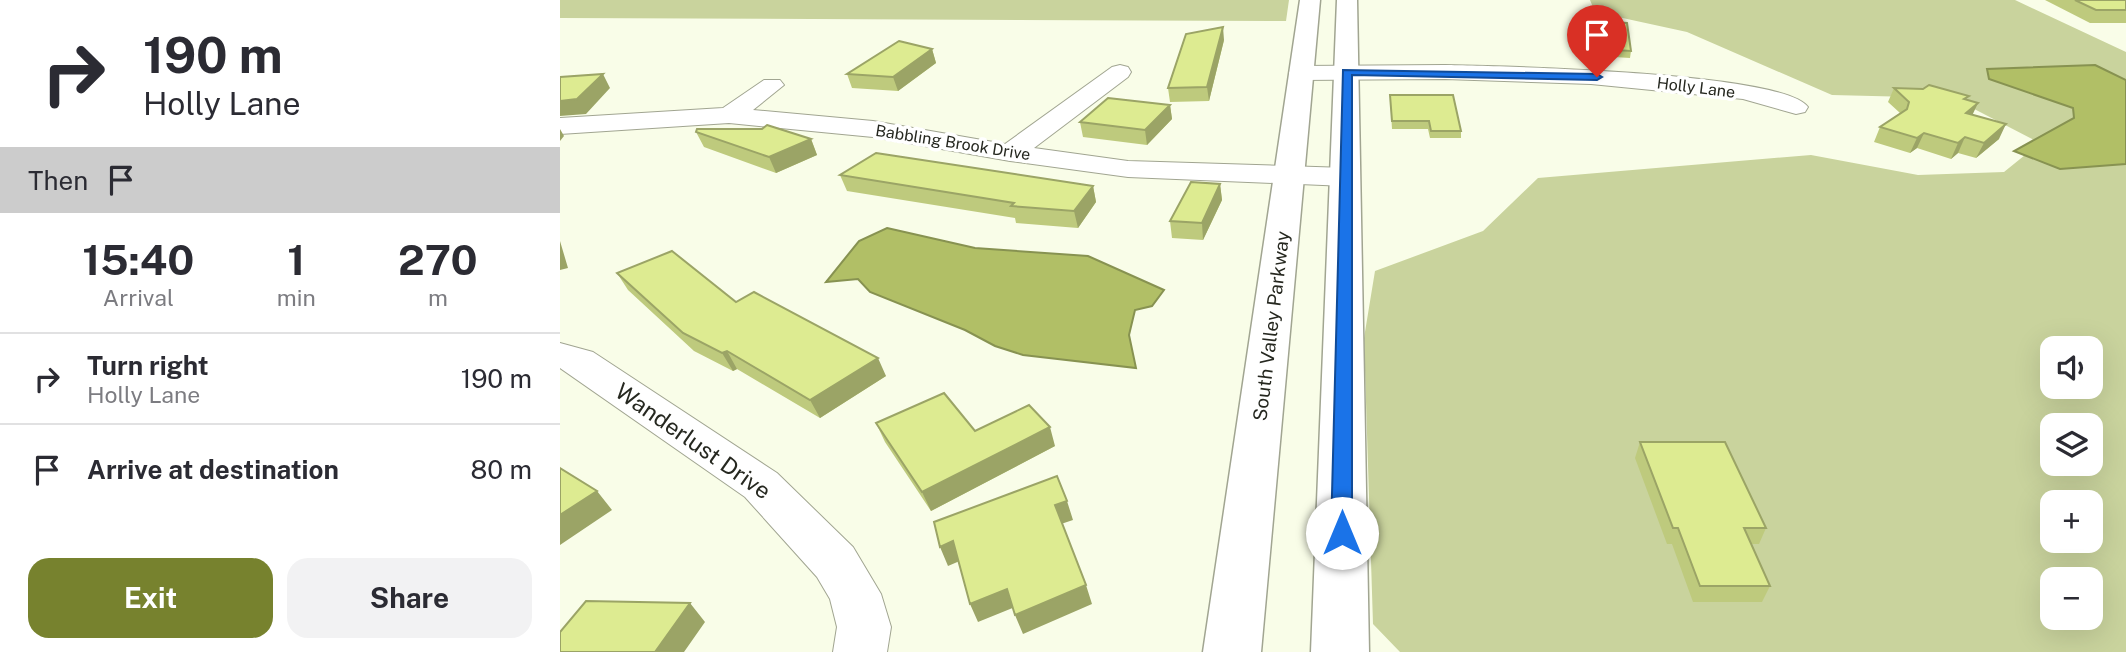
<!DOCTYPE html>
<meta charset="utf-8">
<style>
:root{--surface:#fff;--page:#f2f2f3;--text:#2b2b33;--muted:#7c7c81;--line:#e1e1e2;--accent:#77822e}
body{margin:0;font-family:"Public Sans",sans-serif;background:var(--page);color:var(--text);height:100vh;display:flex;flex-direction:column;font-size:26px;white-space:nowrap}
*{box-sizing:border-box;margin:0}
p{font-size:23px;color:var(--muted)}
.icon{flex:none;width:38px;height:38px;fill:none;stroke:currentColor;stroke-width:2;stroke-linecap:round;stroke-linejoin:round}
.map{position:relative;flex:1;overflow:hidden}
.side{display:flex;flex-direction:column;background:var(--surface);width:560px}
.side>*{flex:none}
.banner{background:#fff;color:var(--text);overflow:hidden}
.tools{position:absolute;left:1480px;top:336px;display:grid;gap:14px}
.tools a{display:grid;place-items:center;width:63px;height:63px;border-radius:14px;background:var(--surface);box-shadow:0 7px 28px #0002;font-size:35px}
.pin{position:absolute;display:grid;place-items:center;width:60px;height:60px;color:#fff;margin:-72px -30px;border-radius:50% 50% 50% 0;rotate:-45deg;box-shadow:0 0 7px #0007}
.pin .icon{rotate:45deg}
.me{position:absolute;width:77px;margin:-38px;rotate:0deg;stroke-linejoin:round;filter:drop-shadow(0 0 5px #0008)}
.turn{display:flex;align-items:center;gap:24px;height:147px;padding:0 28px;font-size:32px}
.turn .icon{width:91px;height:91px;stroke-width:2.5}
.turn b{display:block;font-size:49px;line-height:60px}
.then{display:flex;align-items:center;height:66px;padding:0 28px;background:#0003;gap:14px;font-size:26px}
.eta{display:flex;justify-content:space-evenly;align-items:center;height:119px;text-align:center}
.eta b{font-size:42px;font-weight:700;line-height:49px}
.button{display:flex;gap:14px;margin-top:auto;padding:14px 28px}
.button a{flex:1;height:80px;border-radius:21px;background:var(--accent);color:#fff;font-size:28px;font-weight:700;line-height:80px;text-align:center}
.button a+a{background:var(--page);color:var(--text)}
ul{padding:0;list-style:none}
li{display:flex;align-items:center;gap:21px;height:91px;padding:0 28px;border-top:2px solid var(--line)}
li div{flex:1}
li b{display:block;font-size:26px}
li em{font-style:normal}
main{display:flex;flex:1;min-height:0}
.map>svg:first-child{display:block}
.green{fill:#c9d39d;fill-rule:evenodd}
.water{fill:#b1bf66;stroke:#879251;stroke-width:2}
.lines{fill:none;stroke-linecap:round;stroke-linejoin:round}
.street-casing{stroke:#a1a591;stroke-width:2}
.secondary-casing{stroke:#a1a591;stroke-width:3}
.street{fill:#fff;fill-rule:evenodd}
.secondary{fill:#fff;fill-rule:evenodd}
.wall{fill:#beca7d}
.shaded-wall{fill:#9ba466}
.building{fill:#ddeb91;stroke:#9ba466;stroke-width:2}
.route{fill:#1a73e8;stroke:#114b97;stroke-width:2}
.labels{text-anchor:middle;stroke-width:7;stroke-linejoin:round;paint-order:stroke}
.far-street-label{font-size:16px;fill:#262820;stroke:#fff}
.street-label{font-size:19px;fill:#262820;stroke:#fff}
.near-street-label{font-size:23px;fill:#262820;stroke:#fff}
</style>
<main>
<section class="side">
<div class="banner">
<div class="turn"><svg class="icon" aria-label="right" viewBox="0 0 24 24"><path d="M7 20v-9h11M14 6l5 5-5 5"/></svg><div><b>190 m</b>Holly Lane</div></div>
<div class="then">Then<svg class="icon" aria-label="arrive" viewBox="0 0 24 24"><path d="M6 21V4h12l-3 4 3 4H6"/></svg></div>
</div>
<div class="eta">
<div><b>15:40</b><p>Arrival</p></div>
<div><b>1</b><p>min</p></div>
<div><b>270</b><p>m</p></div>
</div>
<ul>
<li><svg class="icon" aria-label="right" viewBox="0 0 24 24"><path d="M7 20v-9h11M14 6l5 5-5 5"/></svg><div><b>Turn right</b><p>Holly Lane</p></div><em>190 m</em></li>
<li><svg class="icon" aria-label="arrive" viewBox="0 0 24 24"><path d="M6 21V4h12l-3 4 3 4H6"/></svg><div><b>Arrive at destination</b></div><em>80 m</em></li>
</ul>
<div class="button"><a>Exit</a><a>Share</a></div>
</section>
<div class="map">
<svg width="1566" height="652" viewBox="0 0 1566 652">
<rect width="100%" height="100%" fill="#f9fde8"/>
<path class="green" d="M 0,0 L 729,0 L 726,21 L 0,18 Z
M 1030,0 L 1455,0 L 1566,52 L 1566,652 L 840,652 L 813,624 L 804,338 L 815,271 L 923,231 L 978,178 L 1251,155 L 1358,175 L 1444,172 L 1480,143 L 1393,98 L 1272,95 L 1127,32 L 1035,12 ZM 1493,348 L 1531,348 L 1531,387 L 1493,387 ZM 1493,425 L 1531,425 L 1531,464 L 1493,464 ZM 1493,502 L 1531,502 L 1531,541 L 1493,541 ZM 1493,579 L 1531,579 L 1531,618 L 1493,618 Z"/>
<path class="water" d="M 1535,65 L 1566,80 L 1566,164 L 1500,169 L 1454,151 L 1514,118 L 1513,108 L 1429,79 L 1427,69 Z
M 327,228 L 415,248 L 528,256 L 604,290 L 592,306 L 575,310 L 569,335 L 576,368 L 463,355 L 435,346 L 405,330 L 310,292 L 298,279 L 266,282 L 299,241 Z"/>
<g class="lines">
<defs>
<path id="street" d="M 560,65 L 568,67 L 571,72 L 568,77 L 474,148 L 568,161 L 786,168 L 796,171 L 800,177 L 796,183 L 786,186 L 568,177 L 450,161 L 313,137 L 169,123 L 0,134 L 0,118 L 163,108 L 204,80 L 220,80 L 224,85 L 193,110 L 313,121 L 445,144 L 552,67 Z
M 885,65 C 939,66 1224,72 1248,107 L 1245,112 L 1236,114 L 1183,99 L 1031,84 L 885,79 L 740,80 L 732,78 L 729,73 L 732,68 L 740,66 Z
M 0,343 L 33,352 L 217,473 L 293,547 L 321,594 L 331,627 L 327,652 L 273,652 L 277,627 L 270,599 L 257,577 L 185,497 L 0,368 Z"/>
<path id="secondary" d="M 740,0 L 760,0 L 701,652 L 643,652 Z
M 777,0 L 797,0 L 809,652 L 751,652 Z"/>
</defs>
<use href="#street" class="street-casing"/>
<use href="#secondary" class="secondary-casing"/>
<use href="#street" class="street"/>
<use href="#secondary" class="secondary"/>
</g>
<path class="wall" d="M 1485,0 L 1566,0 L 1566,23 L 1530,23 Z
M 1023,20 L 1071,51 L 1070,58 L 1022,55 Z
M 664,40 L 649,101 L 610,102 L 608,88 Z
M 372,49 L 376,63 L 338,91 L 292,88 L 287,74 Z
M 1334,88 L 1407,100 L 1412,115 L 1439,139 L 1416,158 L 1398,153 L 1391,159 L 1357,148 L 1350,153 L 1314,142 L 1320,127 L 1340,113 L 1328,102 Z
M 830,95 L 901,131 L 901,138 L 870,138 L 868,129 L 832,129 Z
M 610,105 L 612,119 L 587,145 L 523,137 L 520,122 Z
M 202,129 L 251,139 L 257,155 L 216,173 L 144,147 L 136,132 Z
M 280,175 L 533,186 L 536,202 L 518,228 L 456,223 L 455,218 L 287,191 Z
M 660,184 L 662,200 L 643,240 L 612,238 L 610,221 Z
M 57,273 L 176,302 L 326,376 L 260,418 L 177,369 L 173,371 L 134,351 L 68,290 Z
M 316,423 L 495,446 L 371,511 L 325,442 Z
M 1080,442 L 1206,528 L 1199,544 L 1191,544 L 1210,586 L 1202,602 L 1133,602 L 1112,544 L 1107,544 L 1075,458 Z"/>
<path class="shaded-wall" d="M 663,27 L 664,40 L 649,101 L 647,87 Z
M 372,49 L 376,63 L 338,91 L 333,77 Z
M 43,74 L 50,88 L 26,114 L 0,116 L 0,101 Z
M 1418,103 L 1411,118 L 1406,113 Z
M 610,105 L 612,119 L 587,145 L 585,130 Z
M 1446,124 L 1439,139 L 1416,158 L 1424,143 Z
M 0,129 L 4,136 L 0,141 Z
M 1364,133 L 1357,148 L 1350,153 L 1357,138 Z
M 1405,137 L 1398,153 L 1391,159 L 1398,143 Z
M 251,139 L 257,155 L 216,173 L 209,157 Z
M 660,184 L 662,200 L 643,240 L 642,223 Z
M 533,186 L 536,202 L 518,228 L 514,211 Z
M 0,241 L 8,268 L 0,270 Z
M 167,351 L 177,369 L 173,371 L 162,353 Z
M 318,358 L 326,376 L 260,418 L 250,400 Z
M 490,427 L 495,446 L 371,511 L 362,492 Z
M 37,491 L 52,510 L 0,545 L 0,515 Z
M 507,501 L 513,520 L 501,524 L 495,505 Z
M 393,541 L 402,560 L 388,566 L 380,547 Z
M 526,585 L 532,604 L 463,634 L 455,615 Z
M 447,589 L 455,607 L 418,622 L 410,604 Z
M 130,603 L 145,622 L 124,652 L 95,652 Z"/>
<path class="building" d="M 1515,0 L 1566,0 L 1566,10 L 1536,10 Z
M 1023,20 L 1067,23 L 1071,51 L 1023,48 Z
M 663,27 L 647,87 L 608,88 L 626,34 Z
M 339,41 L 372,49 L 333,77 L 287,74 Z
M 43,74 L 17,99 L 0,101 L 0,77 Z
M 1369,85 L 1409,96 L 1404,99 L 1418,103 L 1406,113 L 1446,124 L 1424,143 L 1405,137 L 1398,143 L 1364,133 L 1357,138 L 1320,127 L 1347,109 L 1349,102 L 1334,88 L 1363,89 Z
M 830,95 L 893,95 L 901,131 L 871,131 L 869,121 L 832,121 Z
M 548,98 L 610,105 L 585,130 L 520,122 Z
M 207,125 L 251,139 L 209,157 L 136,132 L 137,129 L 202,129 Z
M 316,153 L 533,186 L 514,211 L 451,206 L 454,203 L 280,175 Z
M 631,182 L 660,184 L 642,223 L 610,221 Z
M 112,251 L 176,302 L 194,292 L 318,358 L 250,400 L 167,351 L 162,353 L 123,333 L 57,273 Z
M 384,393 L 415,431 L 469,405 L 490,427 L 362,492 L 316,423 Z
M 1080,442 L 1165,442 L 1206,528 L 1184,528 L 1210,586 L 1140,586 L 1118,528 L 1113,528 Z
M 0,468 L 37,491 L 0,515 Z
M 497,476 L 507,501 L 495,505 L 526,585 L 455,615 L 447,589 L 410,604 L 393,541 L 380,547 L 374,522 Z
M 26,601 L 130,603 L 95,652 L 0,652 L 0,632 Z"/>
<path class="route" d="M 783,70 L 1037,74 L 1042,77 L 1037,80 L 792,75 L 792,533 L 789,539 L 782,542 L 774,539 L 771,533 Z"/>
<g class="labels">
<g class="far-street-label">
<text transform="translate(1136 87) rotate(7)" y="6">Holly Lane</text>
<text transform="translate(393 142) rotate(9)" y="6">Babbling Brook Drive</text>
</g>
<g class="street-label">
<text transform="translate(711 326) rotate(-83)" y="7">South Valley Parkway</text>
</g>
<g class="near-street-label">
<text transform="translate(133 441) rotate(35)" y="8">Wanderlust Drive</text>
</g>
</g>
</svg>
<div class="tools">
<a><svg class="icon" aria-label="sound" viewBox="0 0 24 24"><path d="M4 9h4l5-4v14l-5-4H4zM17 9q2 3 0 6"/></svg></a>
<a><svg class="icon" aria-label="layers" viewBox="0 0 24 24"><path d="M12 4l9 5-9 5-9-5zM3 14l9 5 9-5"/></svg></a>
<a>+</a>
<a>−</a>
</div>
<div class="pin" style="left:1037px;top:77px;background:#d93025"><svg class="icon" aria-label="arrive" viewBox="0 0 24 24"><path d="M6 21V4h12l-3 4 3 4H6"/></svg></div>
<svg class="me" style="left:782px;top:533px" viewBox="-20 -20 40 40"><circle r="19" fill="#fff"/><path d="M0-13L10 11 0 6-10 11z" fill="#1a73e8"/></svg>
</div>
</main>
